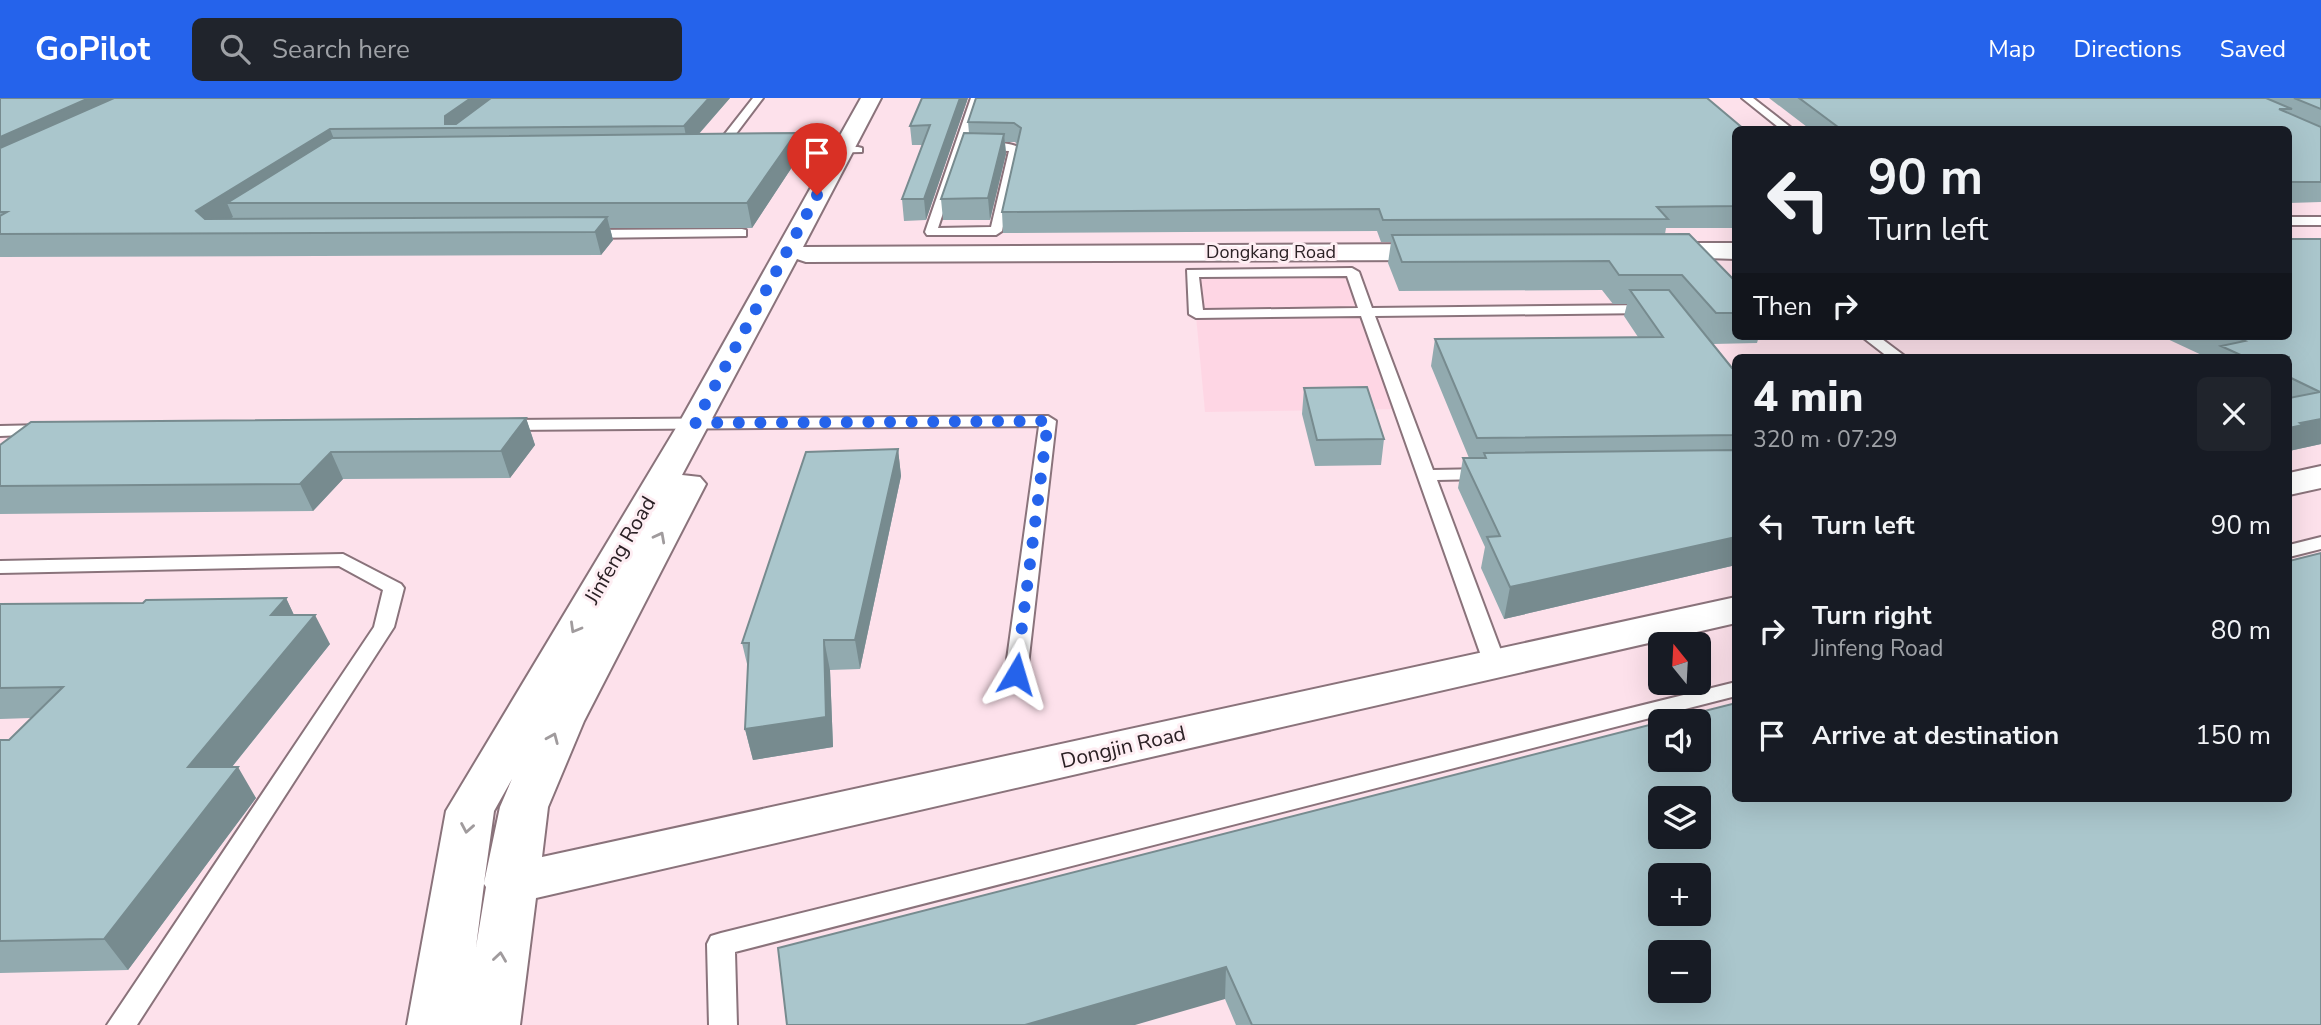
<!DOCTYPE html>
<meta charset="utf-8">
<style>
:root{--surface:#171b24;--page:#20242c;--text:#f1f3f6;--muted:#9ea1a6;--accent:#2563eb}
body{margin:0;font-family:"Nunito Sans",sans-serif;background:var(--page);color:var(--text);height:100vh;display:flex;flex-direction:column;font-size:26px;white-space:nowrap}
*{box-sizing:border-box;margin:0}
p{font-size:23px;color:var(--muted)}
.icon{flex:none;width:38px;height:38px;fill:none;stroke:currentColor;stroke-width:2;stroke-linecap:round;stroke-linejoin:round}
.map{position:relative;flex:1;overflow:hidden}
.side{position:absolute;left:1732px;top:256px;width:560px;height:448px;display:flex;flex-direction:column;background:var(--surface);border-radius:10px;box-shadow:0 7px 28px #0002}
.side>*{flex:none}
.top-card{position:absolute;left:1732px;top:28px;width:560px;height:214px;border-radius:10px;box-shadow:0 7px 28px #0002;background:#171b24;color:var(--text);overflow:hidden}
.needle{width:46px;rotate:342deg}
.fabs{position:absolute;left:1648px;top:534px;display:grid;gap:14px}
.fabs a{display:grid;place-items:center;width:63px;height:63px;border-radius:10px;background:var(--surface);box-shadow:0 7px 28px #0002;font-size:35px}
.pin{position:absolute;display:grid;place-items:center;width:60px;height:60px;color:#fff;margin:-72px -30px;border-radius:50% 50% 50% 0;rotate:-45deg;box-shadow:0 0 7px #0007}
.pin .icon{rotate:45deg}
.me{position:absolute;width:77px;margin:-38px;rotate:7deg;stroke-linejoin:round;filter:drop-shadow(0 0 5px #0008)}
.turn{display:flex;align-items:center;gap:24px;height:147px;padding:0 21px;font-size:32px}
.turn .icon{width:91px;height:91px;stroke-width:2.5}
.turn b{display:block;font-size:49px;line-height:60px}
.then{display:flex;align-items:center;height:66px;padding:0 21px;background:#0003;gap:14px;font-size:26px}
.round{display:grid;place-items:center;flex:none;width:74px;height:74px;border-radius:10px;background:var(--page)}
.overview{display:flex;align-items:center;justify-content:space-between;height:119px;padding:0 21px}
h1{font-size:42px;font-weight:800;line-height:52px}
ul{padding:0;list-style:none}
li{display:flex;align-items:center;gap:21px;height:105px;padding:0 21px}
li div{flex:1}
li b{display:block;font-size:26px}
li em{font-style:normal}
header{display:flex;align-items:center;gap:42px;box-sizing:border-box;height:98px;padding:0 35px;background:var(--accent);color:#fff}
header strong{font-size:33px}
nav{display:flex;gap:38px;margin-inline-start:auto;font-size:24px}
.search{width:490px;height:63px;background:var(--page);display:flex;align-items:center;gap:18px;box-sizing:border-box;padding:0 24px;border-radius:10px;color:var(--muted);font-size:26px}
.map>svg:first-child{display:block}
.built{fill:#fde1eb;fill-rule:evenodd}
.green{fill:#fed6e4}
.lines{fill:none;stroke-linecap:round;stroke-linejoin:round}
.service-casing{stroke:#8a737b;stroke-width:4}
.tertiary-casing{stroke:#8a737b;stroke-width:4}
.service{fill:#fff;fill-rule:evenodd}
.tertiary{fill:#fff;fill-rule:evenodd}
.wall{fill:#92aaaf}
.shaded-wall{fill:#778b8f}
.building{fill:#aac6cc;stroke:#778b8f;stroke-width:2;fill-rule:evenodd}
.oneway{stroke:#a09b9d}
.route{stroke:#2563eb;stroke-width:12;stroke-dasharray:0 21.6}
.labels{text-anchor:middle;stroke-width:6;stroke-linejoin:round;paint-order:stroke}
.far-street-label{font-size:18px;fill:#2b2125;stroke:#feeef3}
.street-label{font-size:21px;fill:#2b2125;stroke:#feeef3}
</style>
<header>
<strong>GoPilot</strong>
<div class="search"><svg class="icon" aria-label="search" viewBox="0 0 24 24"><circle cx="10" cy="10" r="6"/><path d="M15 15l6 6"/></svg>Search here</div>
<nav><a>Map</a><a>Directions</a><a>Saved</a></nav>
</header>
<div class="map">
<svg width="2321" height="927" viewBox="0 0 2321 927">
<rect width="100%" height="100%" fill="#feeef3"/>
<path class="built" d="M 0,0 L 2321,0 L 2321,927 L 0,927 ZM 1736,32 L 2289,32 L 2289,238 L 1736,238 ZM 1736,259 L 2289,259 L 2289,700 L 1736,700 ZM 1661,546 L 1699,546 L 1699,584 L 1661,584 ZM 1661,623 L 1699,623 L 1699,662 L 1661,662 ZM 1661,700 L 1699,700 L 1699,738 L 1661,738 ZM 1661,777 L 1699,777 L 1699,816 L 1661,816 ZM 1661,854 L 1699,854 L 1699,892 L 1661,892 Z"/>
<path class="green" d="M 1352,174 L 1402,311 L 1205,314 L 1192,175 Z"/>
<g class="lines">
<defs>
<path id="service" d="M 753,0 L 763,0 L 732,41 L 724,41 L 724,37 Z
M 971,0 L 981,0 L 938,130 L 991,129 L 1009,53 L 982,52 L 977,49 C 986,43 1011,44 1020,50 L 1002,133 L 996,137 L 927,137 L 925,134 Z
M 1742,0 L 1753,0 L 1794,32 L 1782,32 Z
M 858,49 L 862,50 L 862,54 L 775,56 L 770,53 L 775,50 Z
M 2289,119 L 2321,119 L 2321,127 L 2289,127 Z
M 742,131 L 746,132 L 746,138 L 585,140 L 579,136 L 585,132 Z
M 1352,170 L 1359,174 L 1372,210 L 1651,207 L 1658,211 L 1651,215 L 1375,218 L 1433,372 L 1484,371 L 1493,376 L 1484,381 L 1437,382 L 1506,566 L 1503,571 L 1487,571 L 1484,566 L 1361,218 L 1196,220 L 1189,216 L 1187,172 ZM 1347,178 L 1358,210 L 1203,212 L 1199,179 Z
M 1861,238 L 1878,238 L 1906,259 L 1888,259 Z
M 1048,318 L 1056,323 L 1027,576 L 1024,581 L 1008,581 L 1005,576 L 1039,328 L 505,332 L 497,327 L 505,322 Z
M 44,327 L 52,332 L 50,336 L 0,338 L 0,328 Z
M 2321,439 L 2321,451 L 2289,459 L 2289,447 Z
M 343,456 L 401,486 L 404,490 L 394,529 L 137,927 L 107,927 L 374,529 L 383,492 L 339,468 L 0,475 L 0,463 Z
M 1736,584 L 1736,598 L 735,854 L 737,927 L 709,927 L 707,846 L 711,838 L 721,835 Z"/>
<path id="tertiary" d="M 861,0 L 881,0 L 803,149 L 1443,146 L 1452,149 L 1456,154 L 1452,159 L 1443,162 L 806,164 L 797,161 L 682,377 L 700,379 L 706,386 L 584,623 L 548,709 L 542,759 L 1736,499 L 1736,525 L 536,800 L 520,927 L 407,927 L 446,713 L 679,325 ZM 512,681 L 500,709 L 484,785 L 494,713 ZM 484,786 L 486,789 L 476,849 Z
M 1654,145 L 1736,145 L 1736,161 L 1645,158 L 1641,153 L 1645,148 Z
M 2321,368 L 2321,390 L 2289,397 L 2289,375 Z"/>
</defs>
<use href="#service" class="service-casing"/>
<use href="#tertiary" class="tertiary-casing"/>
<use href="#service" class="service"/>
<use href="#tertiary" class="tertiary"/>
</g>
<path class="wall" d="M 0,0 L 730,0 L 699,36 L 800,57 L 752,130 L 610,130 L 613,142 L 601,157 L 0,159 Z
M 968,0 L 926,122 L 904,123 L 902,101 L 922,47 L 912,47 L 910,28 Z
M 1769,0 L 2321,0 L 2321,104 L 2289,105 L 2289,32 L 1811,32 Z
M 968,24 L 1736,32 L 1736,130 L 1666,130 L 1665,136 L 1736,184 L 1736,238 L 1759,238 L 1757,245 L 1713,246 L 1732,270 L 1736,271 L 1736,467 L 1504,521 L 1481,470 L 1485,449 L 1458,390 L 1463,360 L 1469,360 L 1431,268 L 1435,241 L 1638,239 L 1624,218 L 1627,206 L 1613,206 L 1602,192 L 1399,193 L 1388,165 L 1391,144 L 1381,144 L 1377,133 L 1003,135 L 1002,114 L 1017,46 L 1015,44 L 1005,44 L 1006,56 L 990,122 L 943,122 L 941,101 L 969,35 Z
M 2321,141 L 2321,346 L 2289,353 L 2289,259 L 2206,259 L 2161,238 L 2289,238 Z
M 1304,290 L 1384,341 L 1381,367 L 1315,368 L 1302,316 Z
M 526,320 L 535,347 L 510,380 L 343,381 L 313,413 L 0,416 L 0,347 Z
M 898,351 L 901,378 L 860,571 L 830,572 L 833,649 L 753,662 L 745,631 L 748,570 L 742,545 Z
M 286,500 L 294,517 L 330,546 L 232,669 L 256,700 L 128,872 L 0,875 L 0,642 L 9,642 L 31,620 L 0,621 L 0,506 L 143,505 Z
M 1661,624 L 2321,927 L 1236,927 L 1225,901 L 787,927 Z"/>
<path class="shaded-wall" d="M 89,0 L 140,0 L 0,65 L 0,39 Z
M 471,0 L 503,0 L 462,30 L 445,26 L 445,18 Z
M 709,0 L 730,0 L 688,48 L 684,28 Z
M 960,0 L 968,0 L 926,122 L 924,101 Z
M 330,31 L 338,51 L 227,105 L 233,119 L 207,136 L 196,113 Z
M 796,35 L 800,57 L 752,130 L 747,105 Z
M 1004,36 L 1006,56 L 990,122 L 988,100 Z
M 607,119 L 613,142 L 601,157 L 595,134 Z
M 526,320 L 535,347 L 510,380 L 501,353 Z
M 2321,321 L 2321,346 L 2289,353 L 2289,330 L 2300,325 Z
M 898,351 L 901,378 L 860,571 L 855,542 Z
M 331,354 L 343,381 L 313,413 L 300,386 Z
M 1736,439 L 1736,467 L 1504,521 L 1510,489 Z
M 286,500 L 300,530 L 271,517 Z
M 315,517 L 330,546 L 207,700 L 188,669 Z
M 824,542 L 830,572 L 833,649 L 753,662 L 745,631 Z
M 238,669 L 256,700 L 128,872 L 104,841 Z
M 1226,869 L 1225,901 L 1135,927 L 1025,927 Z"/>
<path class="building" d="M 0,0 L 89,0 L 0,39 Z
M 114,0 L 471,0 L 445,18 L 445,26 L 456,26 L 491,0 L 709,0 L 684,28 L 330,31 L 196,113 L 205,121 L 607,119 L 595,134 L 0,136 L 0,118 L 7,114 L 0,114 L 0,50 Z
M 922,0 L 960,0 L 924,101 L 902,101 L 930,27 L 910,28 Z
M 976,0 L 1707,0 L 1745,32 L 1736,32 L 1736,108 L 1657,109 L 1668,121 L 1383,122 L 1379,111 L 1002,114 L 1021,30 L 1014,25 L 968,24 Z
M 1799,0 L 2266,0 L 2292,11 L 2279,11 L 2321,29 L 2321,84 L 2289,84 L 2289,32 L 1842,32 Z
M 2294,0 L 2321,0 L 2321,11 Z
M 796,35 L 747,105 L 227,105 L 332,40 Z
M 964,35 L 1004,36 L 988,100 L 941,101 Z
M 1689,136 L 1736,184 L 1736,215 L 1716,215 L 1682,177 L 1619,177 L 1609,163 L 1402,164 L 1392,137 Z
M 2289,141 L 2321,141 L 2321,321 L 2300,325 L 2303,327 L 2289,330 L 2289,300 L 2320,294 L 2289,279 L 2289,259 L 2245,259 L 2221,248 L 2245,243 L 2233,238 L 2289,238 Z
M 1630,192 L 1669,192 L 1732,270 L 1736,271 L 1736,337 L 1477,340 L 1435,241 L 1663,239 Z
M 1367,289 L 1384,341 L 1317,342 L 1304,290 Z
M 526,320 L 501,353 L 331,354 L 300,386 L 0,388 L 0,347 L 31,324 Z
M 898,351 L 855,542 L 824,542 L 826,619 L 745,631 L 749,545 L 742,545 L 806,354 Z
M 1736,352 L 1736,439 L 1510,489 L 1487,439 L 1500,438 L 1463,360 L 1486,360 L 1484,355 Z
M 2321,455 L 2321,927 L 1252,927 L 1226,869 L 1025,927 L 787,927 L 778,850 L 1661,624 L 1661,662 L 1699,662 L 1699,623 L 1665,623 L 1736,605 L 1736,700 L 2289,700 L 2289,463 ZM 1661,700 L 1699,700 L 1699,738 L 1661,738 ZM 1661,777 L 1699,777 L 1699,816 L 1661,816 ZM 1661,854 L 1699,854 L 1699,892 L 1661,892 Z
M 286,500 L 271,517 L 315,517 L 188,669 L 238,669 L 104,841 L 0,843 L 0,642 L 9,642 L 63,589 L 0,590 L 0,506 L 143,505 L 146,502 Z"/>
<defs><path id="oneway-chevron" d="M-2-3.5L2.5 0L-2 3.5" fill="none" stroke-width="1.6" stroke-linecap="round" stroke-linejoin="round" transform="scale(1.75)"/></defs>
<g class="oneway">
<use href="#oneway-chevron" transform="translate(660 439) rotate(-62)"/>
<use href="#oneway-chevron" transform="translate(575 530) rotate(120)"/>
<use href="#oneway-chevron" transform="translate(553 640) rotate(-67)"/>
<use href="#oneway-chevron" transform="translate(467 730) rotate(100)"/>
<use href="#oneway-chevron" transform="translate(500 859) rotate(-82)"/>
</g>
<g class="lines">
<path class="route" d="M 817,97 L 695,325 L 1048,323 L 1016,576"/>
</g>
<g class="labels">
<g class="far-street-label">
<text x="1271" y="160">Dongkang Road</text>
</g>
<g class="street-label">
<text transform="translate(620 452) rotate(-60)" y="7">Jinfeng Road</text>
<text transform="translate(1123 649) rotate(-13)" y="7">Dongjin Road</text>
</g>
</g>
</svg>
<div class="fabs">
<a><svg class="needle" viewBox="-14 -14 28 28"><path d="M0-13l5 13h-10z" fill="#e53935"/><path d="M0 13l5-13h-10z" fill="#9ea1a6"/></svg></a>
<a><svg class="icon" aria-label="sound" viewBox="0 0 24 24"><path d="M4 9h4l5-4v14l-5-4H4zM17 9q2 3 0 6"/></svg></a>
<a><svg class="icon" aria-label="layers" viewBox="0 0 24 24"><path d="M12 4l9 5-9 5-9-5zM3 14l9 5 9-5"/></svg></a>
<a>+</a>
<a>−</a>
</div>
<div class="pin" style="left:817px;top:97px;background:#d93025"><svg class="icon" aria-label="arrive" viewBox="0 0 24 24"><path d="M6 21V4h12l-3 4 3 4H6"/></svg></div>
<svg class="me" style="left:1016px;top:576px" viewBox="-20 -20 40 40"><path d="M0-17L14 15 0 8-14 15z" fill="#2563eb" stroke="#fff" stroke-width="4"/></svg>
<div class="top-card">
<div class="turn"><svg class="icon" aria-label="left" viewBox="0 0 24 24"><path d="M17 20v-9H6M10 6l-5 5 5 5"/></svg><div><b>90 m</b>Turn left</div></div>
<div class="then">Then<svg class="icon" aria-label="right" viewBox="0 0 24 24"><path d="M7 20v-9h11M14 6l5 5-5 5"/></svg></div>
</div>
<section class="side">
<div class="overview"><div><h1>4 min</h1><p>320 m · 07:29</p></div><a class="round"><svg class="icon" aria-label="close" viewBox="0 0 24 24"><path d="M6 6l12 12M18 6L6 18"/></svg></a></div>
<ul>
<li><svg class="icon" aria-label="left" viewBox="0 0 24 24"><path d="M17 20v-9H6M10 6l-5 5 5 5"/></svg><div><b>Turn left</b></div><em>90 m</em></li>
<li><svg class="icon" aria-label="right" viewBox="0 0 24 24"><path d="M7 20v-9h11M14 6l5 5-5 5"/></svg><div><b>Turn right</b><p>Jinfeng Road</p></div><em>80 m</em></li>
<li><svg class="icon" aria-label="arrive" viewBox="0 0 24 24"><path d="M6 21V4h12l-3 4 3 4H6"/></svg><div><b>Arrive at destination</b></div><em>150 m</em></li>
</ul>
</section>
</div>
